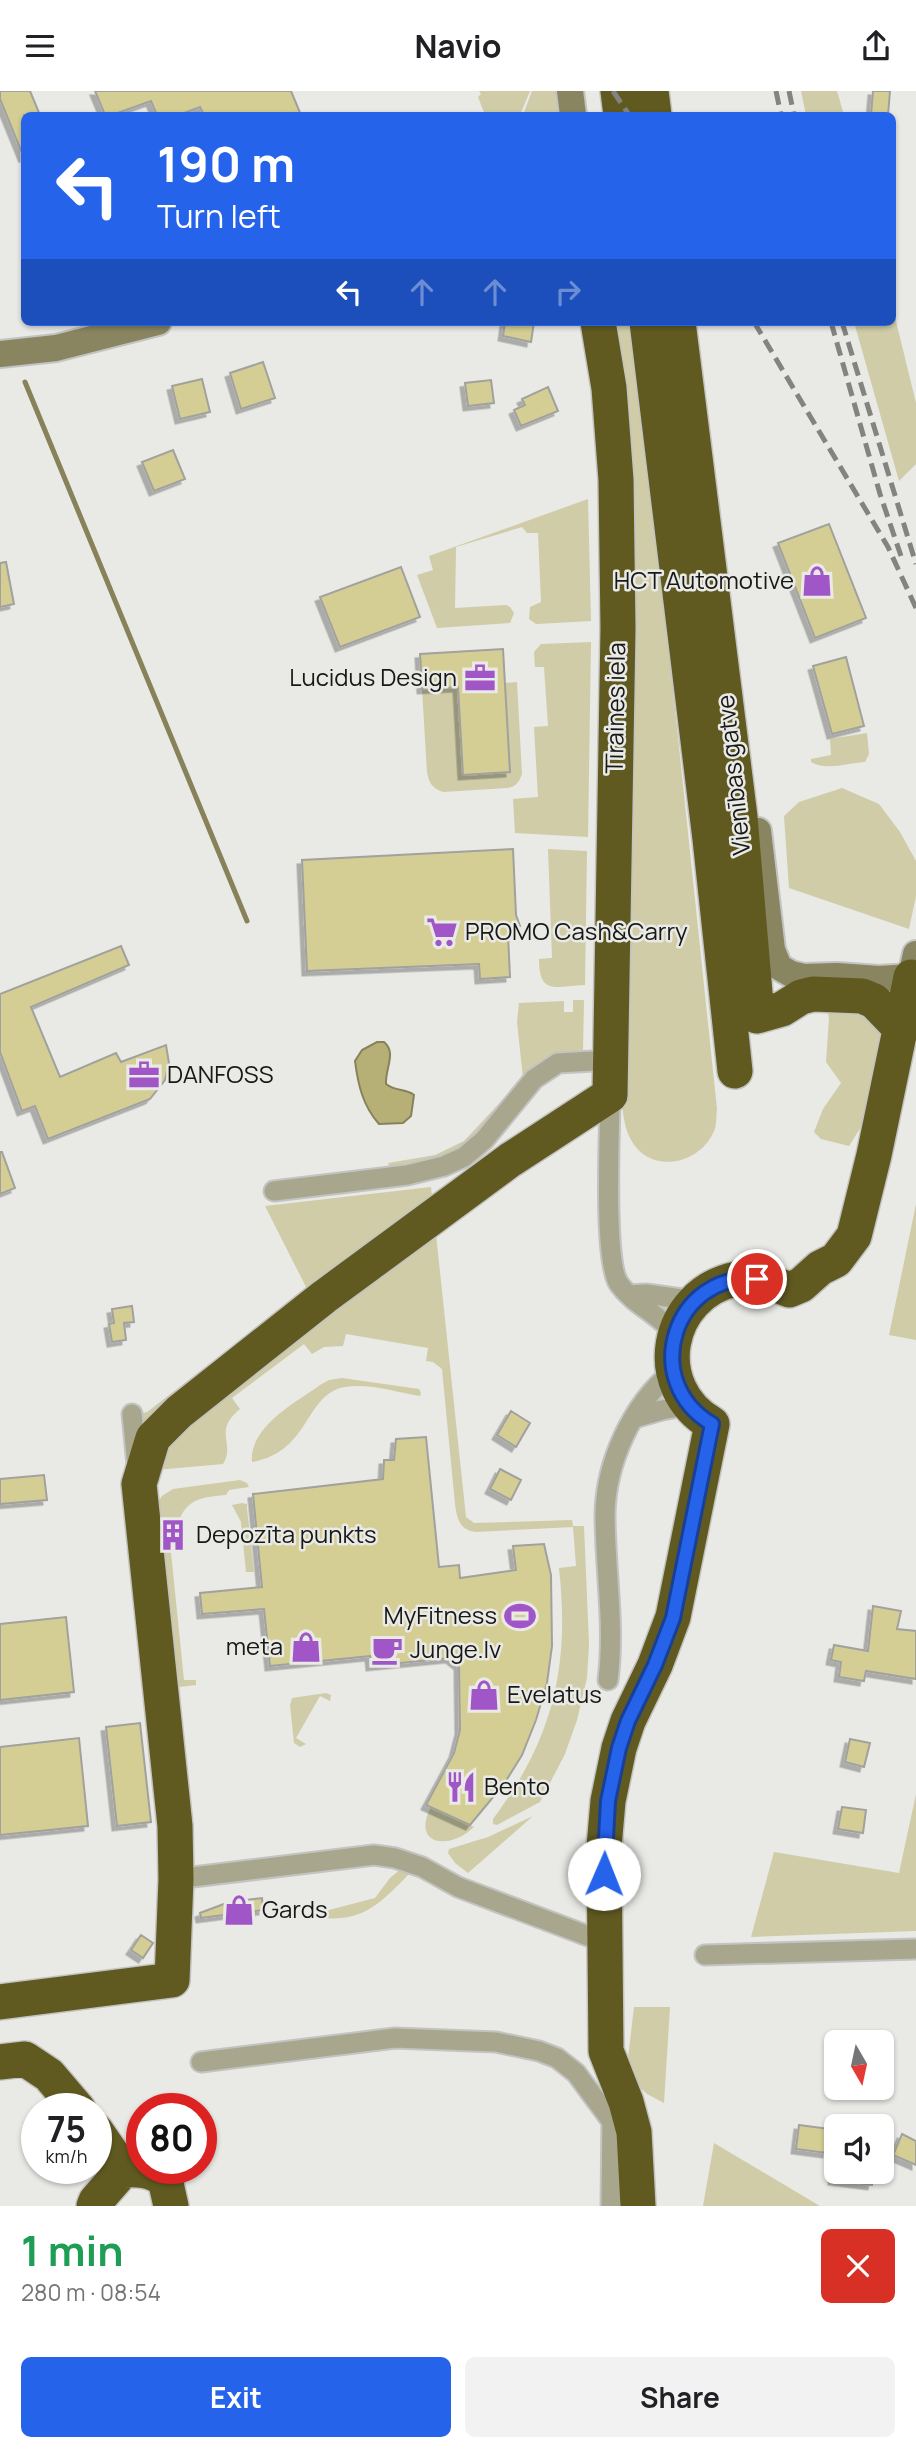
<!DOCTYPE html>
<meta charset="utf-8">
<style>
:root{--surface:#fff;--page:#f2f2f2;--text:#202124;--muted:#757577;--accent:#2563eb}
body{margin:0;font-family:Manrope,sans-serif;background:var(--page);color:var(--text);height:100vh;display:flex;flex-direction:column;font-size:26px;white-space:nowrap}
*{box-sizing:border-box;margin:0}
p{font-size:23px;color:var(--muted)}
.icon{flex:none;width:38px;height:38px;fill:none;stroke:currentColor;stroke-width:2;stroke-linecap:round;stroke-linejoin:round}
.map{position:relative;height:2115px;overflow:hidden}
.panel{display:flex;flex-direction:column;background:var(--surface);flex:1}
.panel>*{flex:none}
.guide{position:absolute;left:21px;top:21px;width:875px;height:214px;border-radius:10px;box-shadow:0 2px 5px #0004;background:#2563eb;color:#fff;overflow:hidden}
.needle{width:46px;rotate:171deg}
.buttons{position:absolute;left:824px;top:1939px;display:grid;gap:14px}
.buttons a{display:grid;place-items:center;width:70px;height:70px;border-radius:10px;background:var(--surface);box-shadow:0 2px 5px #0004;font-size:35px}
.speed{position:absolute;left:21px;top:2002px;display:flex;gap:14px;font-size:35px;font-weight:700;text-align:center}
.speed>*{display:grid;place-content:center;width:91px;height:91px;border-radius:50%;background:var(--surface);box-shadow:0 2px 5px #0004;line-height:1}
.speed small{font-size:18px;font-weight:400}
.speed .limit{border:10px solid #d22;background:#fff;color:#111}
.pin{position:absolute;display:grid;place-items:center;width:60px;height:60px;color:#fff;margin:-30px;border:4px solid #fff;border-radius:50%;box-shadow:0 2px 7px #0007}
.me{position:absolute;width:77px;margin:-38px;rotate:1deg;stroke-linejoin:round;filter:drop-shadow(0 0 5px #0008)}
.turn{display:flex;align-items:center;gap:24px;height:147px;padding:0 21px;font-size:32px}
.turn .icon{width:91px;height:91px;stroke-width:2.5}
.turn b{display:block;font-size:49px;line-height:60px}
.lanes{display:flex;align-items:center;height:66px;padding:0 21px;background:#0003;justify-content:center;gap:35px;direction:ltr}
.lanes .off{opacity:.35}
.round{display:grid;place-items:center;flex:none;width:74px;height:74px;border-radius:10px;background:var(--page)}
.overview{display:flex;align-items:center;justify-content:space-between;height:119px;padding:0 21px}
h1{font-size:42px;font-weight:700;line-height:52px;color:#1e9e55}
.primary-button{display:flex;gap:14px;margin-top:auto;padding:14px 21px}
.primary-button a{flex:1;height:80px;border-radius:10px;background:var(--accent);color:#fff;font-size:28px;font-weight:700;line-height:80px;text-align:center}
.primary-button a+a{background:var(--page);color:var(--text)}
header{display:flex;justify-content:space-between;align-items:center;height:91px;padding:0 21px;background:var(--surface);font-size:32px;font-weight:700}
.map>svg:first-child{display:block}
.green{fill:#cfcca7}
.water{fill:#b6b077;stroke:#87825a;stroke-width:2}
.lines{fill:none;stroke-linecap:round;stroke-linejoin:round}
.stream{stroke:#87825a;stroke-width:5}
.building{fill:#d4ce94;stroke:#a1a19e;stroke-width:2;filter:url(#shadow)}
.street-casing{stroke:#c3c3c1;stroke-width:23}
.secondary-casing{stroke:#c3c3c1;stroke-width:30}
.highway-casing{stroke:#c3c3c1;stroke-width:38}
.street{stroke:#a8a68d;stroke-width:19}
.secondary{stroke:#898561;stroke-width:26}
.highway{stroke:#605a21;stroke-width:35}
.rail{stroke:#838380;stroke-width:5;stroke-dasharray:14 7;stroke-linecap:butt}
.route-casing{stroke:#184099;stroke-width:18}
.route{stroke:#2563eb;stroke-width:12}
.labels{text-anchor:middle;stroke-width:5;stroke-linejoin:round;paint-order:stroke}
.poi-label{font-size:24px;fill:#181816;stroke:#e9e9e6;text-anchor:start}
.street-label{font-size:24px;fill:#181816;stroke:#e9e9e6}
</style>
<header><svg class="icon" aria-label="menu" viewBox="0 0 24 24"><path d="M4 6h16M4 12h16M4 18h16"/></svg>Navio<svg class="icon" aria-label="share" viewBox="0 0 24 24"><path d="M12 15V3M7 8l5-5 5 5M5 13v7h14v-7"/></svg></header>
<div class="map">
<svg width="916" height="2115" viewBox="0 0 916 2115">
<defs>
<filter id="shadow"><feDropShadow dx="-4.5" dy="4.5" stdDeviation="0" flood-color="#0004"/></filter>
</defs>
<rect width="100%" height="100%" fill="#e9e9e6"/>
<path class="green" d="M 479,0 L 530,0 L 520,24 L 485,24 L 478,6 L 481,3 Z
M 532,0 L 559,0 L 561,24 L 523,24 Z
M 801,0 L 837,0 L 844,24 L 806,24 Z
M 893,218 L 916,312 L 916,373 L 899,390 L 854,231 L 892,231 Z
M 611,231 L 630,231 L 673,599 L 717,1018 C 716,1025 717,1034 714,1040 C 700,1074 650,1084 631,1049 C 624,1036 623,1021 621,1007 Z
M 588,408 L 591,530 L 536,533 L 529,528 L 530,516 L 541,511 L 538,442 L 527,442 L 522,436 L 456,456 L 455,517 L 506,514 L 510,516 L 514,522 L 510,532 L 437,537 L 417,484 L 433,479 L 429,465 Z
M 591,551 L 588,746 L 515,742 L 513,708 L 538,706 L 534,636 L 548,635 L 544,576 L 535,576 L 534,561 L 541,553 Z
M 517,591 L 522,683 C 519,691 516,696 507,697 L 443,701 C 432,697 429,692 427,681 L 422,598 L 458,596 L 464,684 L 510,681 L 505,592 Z
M 867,642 L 869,663 L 865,671 C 849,672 825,680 811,671 L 811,668 L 831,664 L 830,648 Z
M 842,697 L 879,713 L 900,741 L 916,770 L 916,805 L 909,838 L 789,797 L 784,725 L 799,711 Z
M 548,758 L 587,760 L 585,894 C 556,895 539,905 539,868 L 552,867 Z
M 573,909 L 584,909 L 583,959 L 553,964 L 540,972 L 463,1055 L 448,1063 L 390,1076 L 388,1072 L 435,1064 L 464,1050 L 523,987 L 517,931 L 519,912 L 564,910 L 564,921 L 573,921 Z
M 826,914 L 888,933 L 871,1020 L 849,1055 L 821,1048 L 814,1041 L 823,1018 L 841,992 L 826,971 L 829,927 Z
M 431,1096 L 466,1426 L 474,1432 L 572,1429 L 573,1435 L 584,1435 L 589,1553 L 587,1587 L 577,1629 L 565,1663 L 540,1711 L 497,1734 L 493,1733 L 493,1728 C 553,1648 570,1576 559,1477 L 576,1475 L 573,1436 L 476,1441 C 459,1439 457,1427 455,1413 L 442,1278 L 433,1271 L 426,1270 L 428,1257 L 346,1243 L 343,1255 L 324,1256 L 312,1263 L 304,1253 L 232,1307 L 240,1318 C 212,1341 236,1352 223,1373 L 156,1379 L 144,1364 L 143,1322 L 147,1321 L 307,1198 L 265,1115 Z
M 916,1113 L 916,1249 L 889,1244 Z
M 342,1287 L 419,1298 L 421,1302 L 420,1305 C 396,1301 369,1292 345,1296 C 304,1303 311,1361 252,1371 C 249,1336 295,1312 320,1294 L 329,1289 Z
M 240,1389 L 247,1392 L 249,1396 L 229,1399 L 226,1404 C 204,1406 187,1407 179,1430 L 168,1432 L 184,1589 L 196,1589 L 196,1594 L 179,1596 L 178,1600 L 154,1417 L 162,1405 L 173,1398 Z
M 242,1412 L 247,1413 L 247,1417 L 254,1481 L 246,1481 L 241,1431 L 232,1414 Z
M 326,1602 L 331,1604 L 330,1610 L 320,1605 L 296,1647 L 306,1653 L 300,1656 L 294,1652 L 290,1614 L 292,1607 Z
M 916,1703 L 916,1840 L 751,1846 L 774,1761 L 899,1782 Z
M 431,1716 L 474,1736 C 449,1760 411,1754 431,1716 Z
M 533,1725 L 468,1782 L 455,1772 L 448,1762 L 449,1758 L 488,1746 Z
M 402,1777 L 411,1781 C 375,1818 360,1834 306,1825 L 375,1807 L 390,1787 Z
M 634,1916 L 670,1916 L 664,2012 L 647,2003 L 626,1984 Z
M 714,2052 L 820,2115 L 703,2115 Z"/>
<path class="water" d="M 377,951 L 384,951 C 397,962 385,977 386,993 C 396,1001 406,997 414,1004 L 411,1025 L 403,1032 L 379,1033 C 363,1015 358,994 355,970 L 362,959 Z"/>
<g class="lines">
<path class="stream" d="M 25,291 L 247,830"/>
</g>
<path class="building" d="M 0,0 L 30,0 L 40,24 L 24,24 L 24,67 L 0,8 Z
M 95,0 L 291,0 L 301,24 L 204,24 L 200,16 L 179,24 L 157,24 L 151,10 L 112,24 L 105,24 Z
M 873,0 L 890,0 L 888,24 L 871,24 Z
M 505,231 L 534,231 L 531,251 L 503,245 Z
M 263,271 L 275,307 L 241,318 L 230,282 Z
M 202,288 L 210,321 L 180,328 L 172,295 Z
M 491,289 L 494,312 L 468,315 L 465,292 Z
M 548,296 L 558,320 L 521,335 L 514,319 L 525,314 L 522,308 Z
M 173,359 L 185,388 L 154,400 L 142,371 Z
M 829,433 L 866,527 L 815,547 L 778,452 Z
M 6,471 L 14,513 L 0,516 L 0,472 Z
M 401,476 L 420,526 L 340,556 L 320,506 Z
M 503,558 L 510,681 L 463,684 L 458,596 L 422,598 L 420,563 Z
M 846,566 L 864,635 L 832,643 L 813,575 Z
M 513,758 L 516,824 L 520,835 L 508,843 L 510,886 L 480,888 L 479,873 L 307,880 L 302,769 Z
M 121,855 L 129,874 L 31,916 L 60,986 L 116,962 L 121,971 L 166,954 L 169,972 L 165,989 L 150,1008 L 48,1048 L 35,1015 L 22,1020 L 0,961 L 0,903 Z
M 0,1061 L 2,1061 L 15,1097 L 0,1103 Z
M 132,1215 L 134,1231 L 124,1232 L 126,1249 L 112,1251 L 109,1233 L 114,1232 L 112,1218 Z
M 511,1320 L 530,1332 L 516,1356 L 497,1344 Z
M 426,1346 L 439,1476 L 459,1474 L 460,1487 L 516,1479 L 513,1455 L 544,1453 L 551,1484 L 552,1555 L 547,1592 L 536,1629 L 522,1664 L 504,1693 L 470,1734 L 426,1714 L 454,1662 L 460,1639 L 459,1574 L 450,1567 L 371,1575 L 370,1565 L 270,1575 L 264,1518 L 202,1523 L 200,1502 L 262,1496 L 253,1403 L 383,1388 L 384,1369 L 394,1369 L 396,1348 Z
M 500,1378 L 521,1389 L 511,1409 L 490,1398 Z
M 44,1384 L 47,1409 L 0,1413 L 0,1388 Z
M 873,1515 L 901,1520 L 897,1538 L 916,1540 L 916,1588 L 866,1580 L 864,1590 L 839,1586 L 841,1571 L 831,1569 L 834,1554 L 868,1560 Z
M 66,1526 L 74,1601 L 0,1609 L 0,1533 Z
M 140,1632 L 151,1731 L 117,1735 L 106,1636 Z
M 79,1647 L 88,1735 L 0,1744 L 0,1656 Z
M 850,1648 L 870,1652 L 864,1676 L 845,1671 Z
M 842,1716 L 866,1719 L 863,1742 L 838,1738 Z
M 262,1807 L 263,1819 L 201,1827 L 200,1822 L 229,1811 Z
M 141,1844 L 153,1852 L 143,1867 L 131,1859 Z
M 799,2034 L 830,2038 L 827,2062 L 796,2058 Z
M 902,2043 L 916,2050 L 916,2074 L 893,2064 Z
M 834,2081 L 874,2081 L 872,2094 L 833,2089 Z"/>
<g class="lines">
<defs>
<path id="street" d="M 610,1004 C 610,1039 603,1170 619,1193 C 634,1214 659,1223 675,1243
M 274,1100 L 407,1084 L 444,1075 L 464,1066 L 484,1049 L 534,988 L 558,972 L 610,969
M 630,1204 L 646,1203 L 696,1210
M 132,1323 L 137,1374
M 634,1327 L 662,1319 L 689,1314
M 608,1589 C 615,1534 605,1478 605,1423 C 606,1371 632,1314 672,1281
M 176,1788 L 374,1764 L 395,1767 L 422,1776 L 458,1796 L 604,1851
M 705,1864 L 916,1858
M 201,1971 L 395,1947 L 496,1951 L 539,1960 L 557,1967 L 576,1982 L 613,2032
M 611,2115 L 612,2022"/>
<path id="secondary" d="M 570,0 L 573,24
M 0,263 L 56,257 L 158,231
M 758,740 L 772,859 L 779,876 L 791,883 L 804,886 L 837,885 L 879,888 L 911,886 L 916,863"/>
<path id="highway" d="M 618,0 L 621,24
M 651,0 L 654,24
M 647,231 L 710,748 L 735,980
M 678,231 L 740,726 L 757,925 L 782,918 L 801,906 L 813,903 L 862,905 L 874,910 L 902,939
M 0,1911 L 172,1889 L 176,1788 L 175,1735 L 139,1393 L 153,1347 L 179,1321 L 324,1206 L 510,1069 L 610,1004 L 618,537 L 616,389 L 609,297 L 598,231
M 0,1971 L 25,1968 L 49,1984 L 78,2018
M 96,2040 L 123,2079
M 94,2115 L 96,2110 L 123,2079 C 140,2078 150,2079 165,2088 L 171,2115
M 638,2115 L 634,2041 L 626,2011 L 606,1960 L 604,1756 L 608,1710 L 619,1657 L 628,1630 L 655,1574 L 673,1526 L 712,1333 C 648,1296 665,1203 736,1188 C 753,1184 774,1192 789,1199 L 801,1194 L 820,1177 L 836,1169 L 854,1145 L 874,1064 L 911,886"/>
</defs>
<use href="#street" class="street-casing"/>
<use href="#secondary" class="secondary-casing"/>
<use href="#highway" class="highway-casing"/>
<use href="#street" class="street"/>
<use href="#secondary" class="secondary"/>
<use href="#highway" class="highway"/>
<path class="rail" d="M 613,0 L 629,24
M 776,0 L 781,24
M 789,0 L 794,24
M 754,231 L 888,456 L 916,517
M 831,231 L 880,403 L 901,465
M 842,231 L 916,473"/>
</g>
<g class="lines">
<defs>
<path id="route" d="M 604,1783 L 608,1710 L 619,1657 L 628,1630 L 655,1574 L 673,1527 L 712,1333 C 639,1290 674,1181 757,1188"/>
</defs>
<use href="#route" class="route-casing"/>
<use href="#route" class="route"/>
</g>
<defs>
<symbol id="shop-bare" viewBox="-9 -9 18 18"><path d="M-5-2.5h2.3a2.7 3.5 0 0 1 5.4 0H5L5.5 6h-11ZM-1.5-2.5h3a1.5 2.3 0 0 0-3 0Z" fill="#a156c8" stroke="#e9e9e6" stroke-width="2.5" paint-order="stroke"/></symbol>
<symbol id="office-bare" viewBox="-9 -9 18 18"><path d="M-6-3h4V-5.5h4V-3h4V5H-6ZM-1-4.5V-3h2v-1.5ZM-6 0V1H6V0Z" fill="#a156c8" stroke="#e9e9e6" stroke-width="2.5" paint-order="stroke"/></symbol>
<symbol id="supermarket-bare" viewBox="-9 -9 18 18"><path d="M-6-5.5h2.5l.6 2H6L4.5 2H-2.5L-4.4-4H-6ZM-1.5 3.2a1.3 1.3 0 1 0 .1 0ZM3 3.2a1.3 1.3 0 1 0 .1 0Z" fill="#a156c8" stroke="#e9e9e6" stroke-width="2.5" paint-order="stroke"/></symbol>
<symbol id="building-bare" viewBox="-9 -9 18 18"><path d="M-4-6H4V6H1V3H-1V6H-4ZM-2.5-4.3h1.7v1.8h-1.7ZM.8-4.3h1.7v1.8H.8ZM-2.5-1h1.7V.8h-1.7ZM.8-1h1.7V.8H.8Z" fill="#a156c8" stroke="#e9e9e6" stroke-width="2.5" paint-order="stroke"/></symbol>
<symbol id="stadium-bare" viewBox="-9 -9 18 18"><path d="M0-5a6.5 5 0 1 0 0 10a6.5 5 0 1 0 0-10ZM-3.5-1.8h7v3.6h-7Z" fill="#a156c8" stroke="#e9e9e6" stroke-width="2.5" paint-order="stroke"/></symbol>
<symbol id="cafe-bare" viewBox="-9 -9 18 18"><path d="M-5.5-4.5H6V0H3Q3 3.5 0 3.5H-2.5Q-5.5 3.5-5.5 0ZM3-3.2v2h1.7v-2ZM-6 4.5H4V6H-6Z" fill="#a156c8" stroke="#e9e9e6" stroke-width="2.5" paint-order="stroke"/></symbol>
<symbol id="restaurant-bare" viewBox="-9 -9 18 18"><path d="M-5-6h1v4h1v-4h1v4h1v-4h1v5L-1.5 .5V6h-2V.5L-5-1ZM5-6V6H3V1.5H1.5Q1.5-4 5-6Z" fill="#a156c8" stroke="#e9e9e6" stroke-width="2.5" paint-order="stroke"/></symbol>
</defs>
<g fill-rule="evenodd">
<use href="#shop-bare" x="795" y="468" width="44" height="44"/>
<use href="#office-bare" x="458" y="565" width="44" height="44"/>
<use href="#supermarket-bare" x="420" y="819" width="44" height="44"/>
<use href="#office-bare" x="122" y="962" width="44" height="44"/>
<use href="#building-bare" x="151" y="1422" width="44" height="44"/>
<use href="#stadium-bare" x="498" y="1503" width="44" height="44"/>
<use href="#shop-bare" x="284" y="1534" width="44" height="44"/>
<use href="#cafe-bare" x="365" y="1537" width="44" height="44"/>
<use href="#shop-bare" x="462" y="1582" width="44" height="44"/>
<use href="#restaurant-bare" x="439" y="1674" width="44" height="44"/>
<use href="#shop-bare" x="217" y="1797" width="44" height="44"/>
</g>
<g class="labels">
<g class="poi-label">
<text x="794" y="498" text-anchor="end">HCT Automotive</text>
<text x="457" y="595" text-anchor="end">Lucidus Design</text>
<text x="465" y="849">PROMO Cash&amp;Carry</text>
<text x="167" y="992">DANFOSS</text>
<text x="196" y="1452">Depozīta punkts</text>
<text x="497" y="1533" text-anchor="end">MyFitness</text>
<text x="283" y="1564" text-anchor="end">meta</text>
<text x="410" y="1567">Junge.lv</text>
<text x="507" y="1612">Evelatus</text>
<text x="484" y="1704">Bento</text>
<text x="262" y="1827">Gards</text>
</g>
<g class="street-label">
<text transform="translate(616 617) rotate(-89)" y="8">Tīraines iela</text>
<text transform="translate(734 684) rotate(-96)" y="8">Vienības gatve</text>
</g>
</g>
</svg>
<div class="buttons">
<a><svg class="needle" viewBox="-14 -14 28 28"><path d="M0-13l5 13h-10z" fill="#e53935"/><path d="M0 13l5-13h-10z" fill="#757577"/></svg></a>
<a><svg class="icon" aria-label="sound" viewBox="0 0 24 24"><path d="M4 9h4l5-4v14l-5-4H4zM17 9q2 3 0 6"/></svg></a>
</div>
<div class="speed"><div>75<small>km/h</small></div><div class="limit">80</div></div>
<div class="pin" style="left:757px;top:1188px;background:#d93025"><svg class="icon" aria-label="arrive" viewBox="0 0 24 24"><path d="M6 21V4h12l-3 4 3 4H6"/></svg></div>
<svg class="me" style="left:604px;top:1783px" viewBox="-20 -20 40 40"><circle r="19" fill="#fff"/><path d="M0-13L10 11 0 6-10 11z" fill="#2563eb"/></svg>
<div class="guide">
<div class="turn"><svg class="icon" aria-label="left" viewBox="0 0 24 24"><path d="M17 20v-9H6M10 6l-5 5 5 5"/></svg><div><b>190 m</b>Turn left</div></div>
<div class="lanes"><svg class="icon" aria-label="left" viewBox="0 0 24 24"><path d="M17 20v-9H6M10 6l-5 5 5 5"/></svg><svg class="icon off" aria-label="ahead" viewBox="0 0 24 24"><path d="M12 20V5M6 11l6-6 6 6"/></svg><svg class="icon off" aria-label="ahead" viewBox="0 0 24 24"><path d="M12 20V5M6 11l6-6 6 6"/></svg><svg class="icon off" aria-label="right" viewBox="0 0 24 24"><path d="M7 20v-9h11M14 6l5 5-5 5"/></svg></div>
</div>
</div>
<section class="panel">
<div class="overview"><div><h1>1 min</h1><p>280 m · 08:54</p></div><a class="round" style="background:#d93025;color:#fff"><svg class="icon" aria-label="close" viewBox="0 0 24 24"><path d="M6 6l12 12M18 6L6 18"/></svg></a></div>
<div class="primary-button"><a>Exit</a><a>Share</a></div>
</section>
